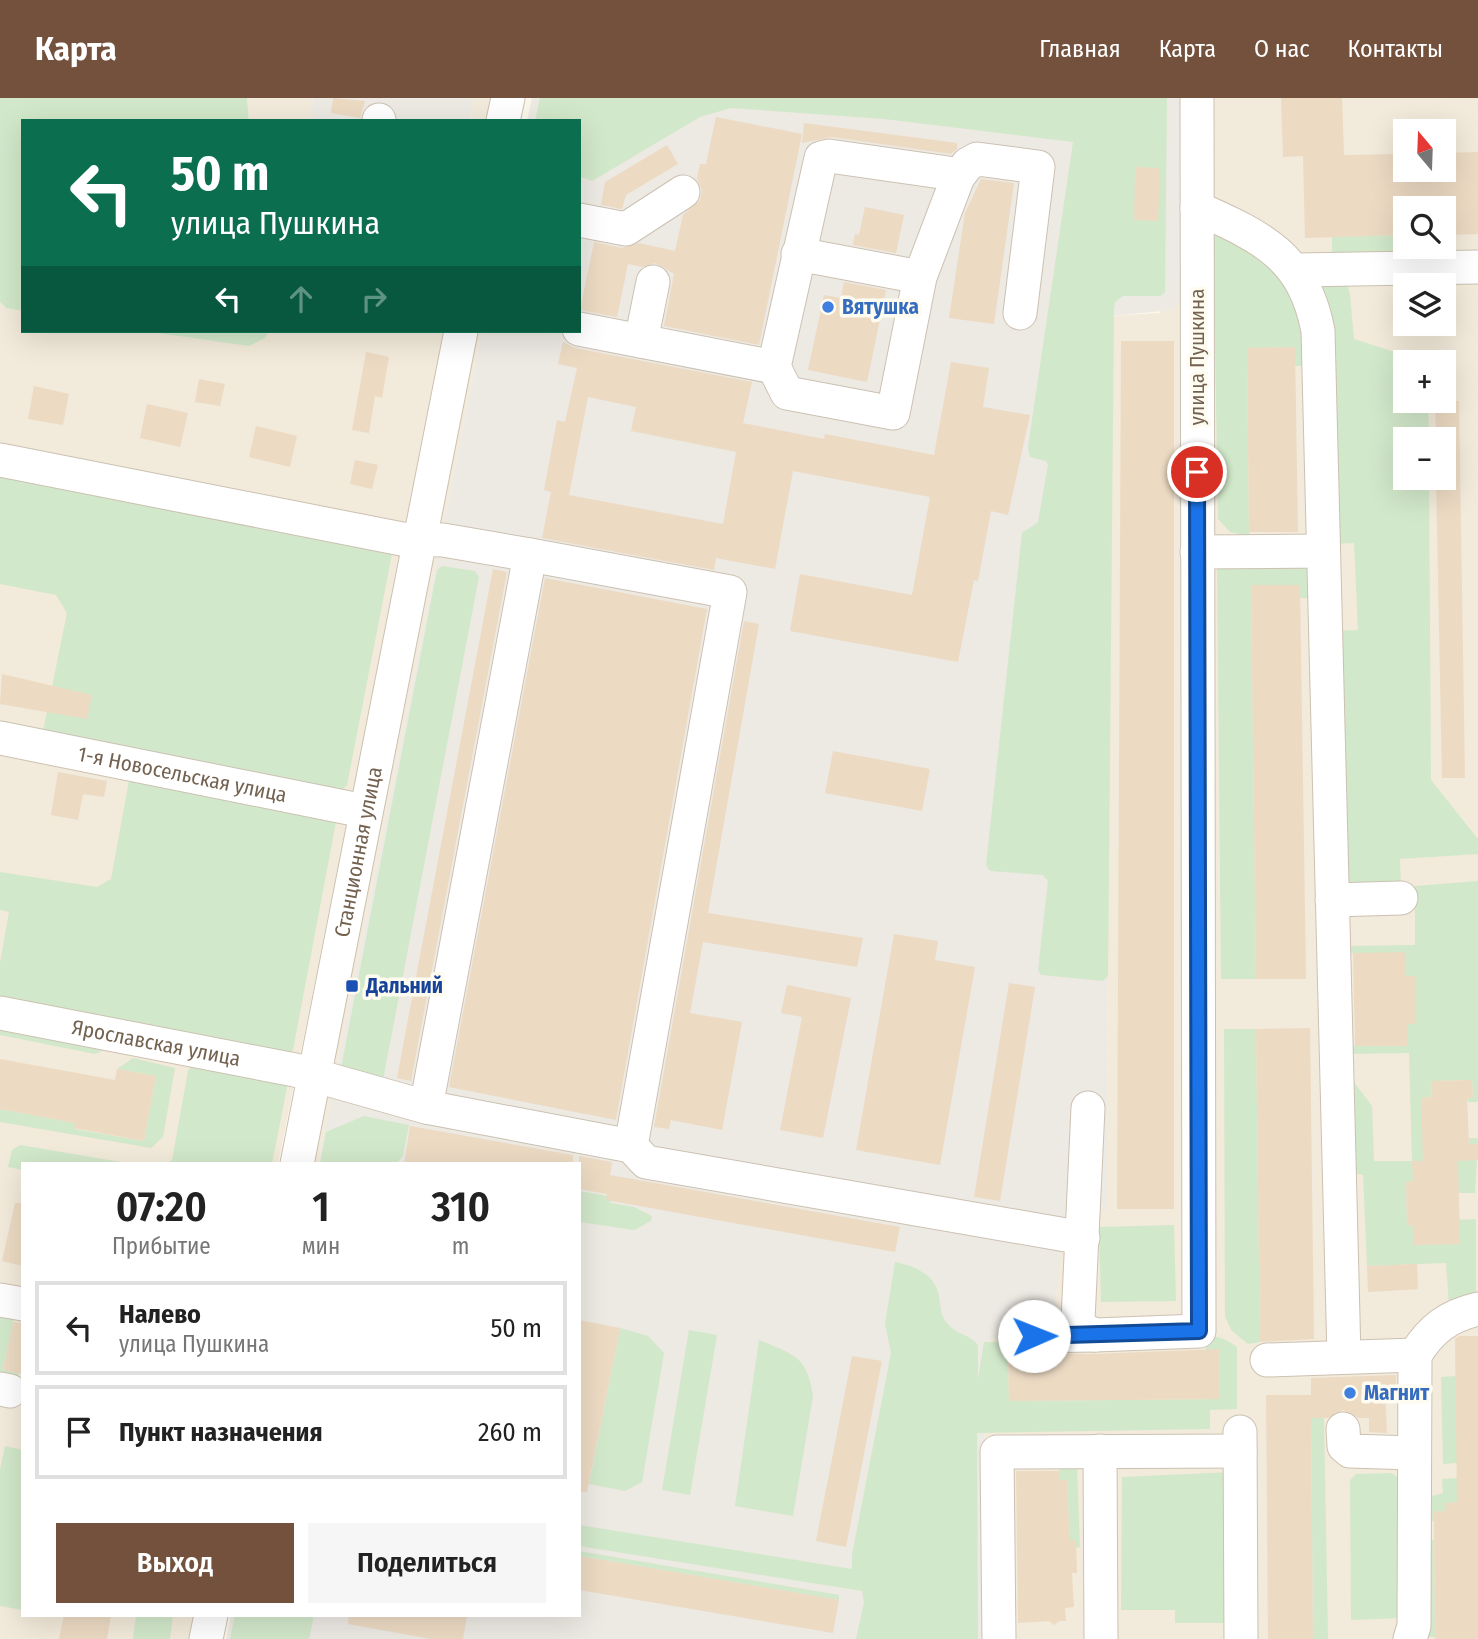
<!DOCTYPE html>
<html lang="ru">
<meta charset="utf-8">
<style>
:root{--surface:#fff;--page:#f6f6f6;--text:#222;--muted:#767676;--line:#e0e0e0;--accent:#74513d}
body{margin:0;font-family:"Fira Sans Condensed",sans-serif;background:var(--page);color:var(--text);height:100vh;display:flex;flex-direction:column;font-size:26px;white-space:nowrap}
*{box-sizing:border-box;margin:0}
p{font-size:23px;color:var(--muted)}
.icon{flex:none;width:38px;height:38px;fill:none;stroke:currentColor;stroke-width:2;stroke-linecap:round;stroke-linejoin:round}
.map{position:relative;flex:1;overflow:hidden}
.side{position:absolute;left:21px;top:1064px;width:560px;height:455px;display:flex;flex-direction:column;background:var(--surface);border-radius:0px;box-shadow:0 7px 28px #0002}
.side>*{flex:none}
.top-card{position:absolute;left:21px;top:21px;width:560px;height:214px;border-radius:0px;box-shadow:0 7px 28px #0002;background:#0b6e4f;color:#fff;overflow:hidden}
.needle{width:46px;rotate:341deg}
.fabs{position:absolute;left:1393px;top:21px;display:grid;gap:14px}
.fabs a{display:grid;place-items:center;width:63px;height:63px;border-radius:0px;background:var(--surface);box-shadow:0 7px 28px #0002;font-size:35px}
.pin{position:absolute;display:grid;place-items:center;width:60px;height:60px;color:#fff;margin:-30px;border:4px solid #fff;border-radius:50%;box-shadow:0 2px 7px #0007}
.me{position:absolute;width:77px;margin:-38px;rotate:89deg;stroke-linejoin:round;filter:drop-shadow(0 0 5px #0008)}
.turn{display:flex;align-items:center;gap:24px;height:147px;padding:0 35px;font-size:32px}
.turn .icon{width:91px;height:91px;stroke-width:2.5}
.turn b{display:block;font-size:49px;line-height:60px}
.lanes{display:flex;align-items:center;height:66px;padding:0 35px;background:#0003;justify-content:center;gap:35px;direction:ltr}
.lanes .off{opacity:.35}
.eta{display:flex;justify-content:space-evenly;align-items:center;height:119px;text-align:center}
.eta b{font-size:42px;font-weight:600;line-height:49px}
.primary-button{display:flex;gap:14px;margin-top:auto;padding:14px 35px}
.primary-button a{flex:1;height:80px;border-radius:0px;background:var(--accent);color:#fff;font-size:28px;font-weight:600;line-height:80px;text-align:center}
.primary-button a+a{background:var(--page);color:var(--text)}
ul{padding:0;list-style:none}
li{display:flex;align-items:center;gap:21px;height:94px;margin:0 14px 10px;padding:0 21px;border:4px solid var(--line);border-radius:0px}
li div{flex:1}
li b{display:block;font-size:26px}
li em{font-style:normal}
header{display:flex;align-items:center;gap:42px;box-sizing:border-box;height:98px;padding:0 35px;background:var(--accent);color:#fff}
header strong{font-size:33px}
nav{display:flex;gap:38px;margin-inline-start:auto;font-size:24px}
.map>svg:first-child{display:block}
.residential{fill:#f2eada;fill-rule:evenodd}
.industrial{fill:#ede9e3}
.green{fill:#d2e8ca}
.building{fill:#ecdac3;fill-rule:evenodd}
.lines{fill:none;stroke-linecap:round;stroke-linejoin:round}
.minor-casing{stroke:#ccc1b2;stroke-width:35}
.minor{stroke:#fff;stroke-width:33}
.route-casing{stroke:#114b97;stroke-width:18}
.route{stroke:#1a73e8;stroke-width:12}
.shop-dot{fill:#3f7fe0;stroke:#fefbf1;stroke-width:2.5}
.transit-dot{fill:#1a4fb4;stroke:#fefbf1;stroke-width:2.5}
.labels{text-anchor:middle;stroke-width:7;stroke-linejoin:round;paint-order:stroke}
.shop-label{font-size:21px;font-weight:bold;fill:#366cbe;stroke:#fefbf1;text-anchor:start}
.street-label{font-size:21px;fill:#746250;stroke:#fefbf1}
.transit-label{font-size:21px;font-weight:bold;fill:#164399;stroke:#fefbf1;text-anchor:start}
</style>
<header>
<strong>Карта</strong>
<nav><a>Главная</a><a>Карта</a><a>О нас</a><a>Контакты</a></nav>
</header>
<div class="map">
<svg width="1478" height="1541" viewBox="0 0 1478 1541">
<rect width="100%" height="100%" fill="#fbf7eb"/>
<path class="residential" d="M 247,0 L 313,0 L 310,23 L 249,23 Z
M 474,0 L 493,0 L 489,23 L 470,23 Z
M 1186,0 L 1478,0 L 1478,1541 L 983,1541 L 985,1251 L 989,1243 L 995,1240 L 1034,1242 L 1065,1118 L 1072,1113 L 1108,1111 L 1106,223 L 1110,218 L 1160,215 ZM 1405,33 L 1444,33 L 1444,72 L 1405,72 ZM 1405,110 L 1444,110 L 1444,149 L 1405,149 ZM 1405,187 L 1444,187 L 1444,226 L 1405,226 ZM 1405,264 L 1444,264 L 1444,303 L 1405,303 ZM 1405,341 L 1444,341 L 1444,380 L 1405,380 Z
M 0,204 L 6,210 L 23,213 L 23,233 L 143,233 L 213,243 L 265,240 L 270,233 L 446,233 L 278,1066 L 23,1066 L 23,1517 L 194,1517 L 190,1541 L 0,1541 Z
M 476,233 L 482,233 L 318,1066 L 308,1066 Z"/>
<path class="industrial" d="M 313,0 L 474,0 L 470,23 L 310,23 Z
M 532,0 L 1186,0 L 1181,204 L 1172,212 L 1110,218 L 1106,223 L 1108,1112 L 1072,1113 L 1065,1118 L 1052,1232 L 1034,1242 L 995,1240 L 989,1243 L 985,1251 L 983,1541 L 226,1541 L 231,1517 L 579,1517 L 579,1066 L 318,1066 L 482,233 L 579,233 L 579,23 L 527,23 Z"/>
<path class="green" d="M 0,0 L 247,0 L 249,23 L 23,23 L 23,213 L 6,210 L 0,204 Z
M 540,0 L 1167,0 L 1165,194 L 1160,198 L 1123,198 L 1115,204 L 1114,212 L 1108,878 L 1103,883 L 1041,877 L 1038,872 L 1048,783 L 1043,777 L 990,773 L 986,767 L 1022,435 L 1038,424 L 1048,367 L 1046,363 L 1030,359 L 1028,349 L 1073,44 L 884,21 L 731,10 L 700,19 L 592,83 L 579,78 L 579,23 L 535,23 Z
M 1213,133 L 1266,158 L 1301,200 L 1311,268 L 1295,268 L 1294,249 L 1247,250 L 1249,438 L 1230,434 L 1218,421 Z
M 1405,137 L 1405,149 L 1434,149 L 1430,160 L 1332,162 L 1332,139 Z
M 1308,178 L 1345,178 L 1350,197 L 1354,241 L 1401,256 L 1405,303 L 1428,303 L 1429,341 L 1405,341 L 1405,380 L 1429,380 L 1431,682 L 1478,741 L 1478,756 L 1400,761 L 1401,791 L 1347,787 L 1334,533 L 1358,532 L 1354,445 L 1331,446 Z
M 143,233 L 270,233 L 265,240 L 249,248 Z
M 0,373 L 388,448 L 392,456 L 347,687 L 341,693 L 43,633 L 67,515 L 56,497 L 0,486 Z
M 1306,462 L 1317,500 L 1300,500 L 1300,487 L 1251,488 L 1256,881 L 1221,881 L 1217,472 L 1226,467 Z
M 442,468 L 475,473 L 479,479 L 383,982 L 341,970 L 437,472 Z
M 130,677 L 336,724 L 293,952 L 285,957 L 0,905 L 0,865 L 9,814 L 0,812 L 0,774 L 97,789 L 111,781 Z
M 1478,783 L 1478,1004 L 1468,1004 L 1467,1000 L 1473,999 L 1472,982 L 1431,983 L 1432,999 L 1421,1000 L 1429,1063 L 1413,1063 L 1413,1083 L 1406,1084 L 1407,1127 L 1413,1128 L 1414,1147 L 1459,1146 L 1452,1122 L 1476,1121 L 1476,1203 L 1449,1207 L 1446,1165 L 1367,1168 L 1363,1077 L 1350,1075 L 1344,971 L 1372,1008 L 1374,1063 L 1412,1063 L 1409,955 L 1348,956 L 1348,948 L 1407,947 L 1407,926 L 1415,878 L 1406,878 L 1406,855 L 1347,855 L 1347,848 L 1415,847 L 1415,788 Z
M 0,922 L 106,951 L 95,956 L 0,937 Z
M 1224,931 L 1256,931 L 1260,1244 L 1248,1246 L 1231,1232 L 1225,1218 Z
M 133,960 L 175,970 L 163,1039 L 151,1050 L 0,1024 L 0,1011 L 75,1025 L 75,1031 L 144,1043 L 156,978 L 117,971 Z
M 192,966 L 288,984 L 272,1066 L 167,1066 L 172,1062 L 188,973 Z
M 364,1018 L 409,1027 L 403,1058 L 396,1066 L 320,1066 L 326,1034 Z
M 1469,1040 L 1478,1040 L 1475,1095 L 1459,1095 L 1451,1063 L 1476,1046 L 1469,1046 Z
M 20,1047 L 133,1066 L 23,1066 L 23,1072 L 8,1069 L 12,1052 Z
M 579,1093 L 609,1098 L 611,1105 L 634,1109 L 652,1118 L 651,1123 L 634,1132 L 579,1124 Z
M 1174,1127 L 1176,1203 L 1101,1204 L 1099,1129 Z
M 895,1164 C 914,1168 936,1176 939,1199 C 941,1209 940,1217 947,1225 C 955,1236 971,1237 978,1247 L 978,1281 L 984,1244 L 1024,1245 L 1024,1254 L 1008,1255 L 1009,1303 L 1220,1301 L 1219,1252 L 1206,1252 L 1206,1238 C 1219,1238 1226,1241 1237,1249 L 1237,1311 L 1210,1312 L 1210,1331 L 977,1335 L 978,1541 L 856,1541 L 864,1505 L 862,1493 L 579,1448 L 579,1427 L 852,1471 L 852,1457 L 891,1255 L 885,1226 Z
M 0,1216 L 14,1220 L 3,1271 L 19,1275 L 17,1285 L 0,1281 Z
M 620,1230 L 648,1238 L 664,1255 L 642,1384 L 625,1393 L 589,1386 Z
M 689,1232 L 717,1237 L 690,1397 L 662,1392 Z
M 759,1242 C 795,1257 807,1258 813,1298 L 793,1418 L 735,1408 Z
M 1456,1278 L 1457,1365 L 1443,1366 L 1441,1279 Z
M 1311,1320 L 1324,1320 L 1328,1541 L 1313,1541 Z
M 5,1348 L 23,1352 L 23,1512 L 0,1508 L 0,1371 Z
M 1077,1368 L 1080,1449 L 1076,1450 L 1076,1443 L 1070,1443 L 1067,1382 L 1060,1382 L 1059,1369 Z
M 1233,1374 L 1233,1525 L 1175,1525 L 1175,1512 L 1121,1512 L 1122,1379 Z
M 1391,1375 L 1403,1382 L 1401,1520 L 1351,1522 L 1350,1382 L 1356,1376 Z
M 1457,1380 L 1457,1404 L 1446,1405 L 1446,1413 L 1434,1413 L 1434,1423 L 1422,1424 L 1425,1400 L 1443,1395 L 1442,1381 Z
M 1423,1442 L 1434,1442 L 1435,1539 L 1423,1539 Z
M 579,1453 L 839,1497 L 839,1502 L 579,1458 Z
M 136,1517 L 173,1517 L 170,1541 L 133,1541 Z
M 235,1517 L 314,1517 L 309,1541 L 230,1541 Z"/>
<path class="building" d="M 333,0 L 365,3 L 360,20 L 331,15 Z
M 1281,0 L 1342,0 L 1344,57 L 1405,56 L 1405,72 L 1444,72 L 1444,55 L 1478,54 L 1478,136 L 1444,137 L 1444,110 L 1405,110 L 1405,137 L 1305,140 L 1303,58 L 1283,59 Z
M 716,19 L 802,36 L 759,247 L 664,228 L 674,176 L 656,165 L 642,169 L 628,166 L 617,219 L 580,212 L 594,144 L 622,150 L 639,145 L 675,153 L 683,117 L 700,102 L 702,92 L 697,81 L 700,66 L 706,66 Z
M 804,25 L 957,45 L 957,51 L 951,56 L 832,39 L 802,45 Z
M 667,47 L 678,66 L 626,97 L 622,111 L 601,107 L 605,84 Z
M 1135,69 L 1160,70 L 1158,123 L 1134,122 Z
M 981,81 L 1014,85 L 994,226 L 949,220 L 965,115 Z
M 865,109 L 904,117 L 896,155 L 853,147 L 855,136 L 859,137 Z
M 844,184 L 886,192 L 867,284 L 808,272 L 824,197 L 841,200 Z
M 1121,243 L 1174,243 L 1174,1111 L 1117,1111 Z
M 563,244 L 575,250 L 752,284 L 743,325 L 824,341 L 825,336 L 934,357 L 951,264 L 989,270 L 983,309 L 1030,317 L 1008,417 L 991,413 L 978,483 L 974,482 L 958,564 L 790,533 L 800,476 L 912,497 L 930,399 L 793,373 L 775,471 L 716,460 L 714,472 L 542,440 L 551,394 L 544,392 L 557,322 L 565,324 L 577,270 L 558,266 ZM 588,299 L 636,309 L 631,333 L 736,354 L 723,426 L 569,397 Z
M 1295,249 L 1298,434 L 1249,434 L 1247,250 Z
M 366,254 L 389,259 L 382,300 L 375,298 L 369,335 L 352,332 Z
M 199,281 L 225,286 L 220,308 L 195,304 Z
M 34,288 L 69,296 L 63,327 L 28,321 Z
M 1435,303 L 1459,303 L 1465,680 L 1442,680 L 1436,380 L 1444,380 L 1444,341 L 1436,341 Z
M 147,306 L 188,315 L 180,349 L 140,340 Z
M 256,328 L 297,338 L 290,369 L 249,359 Z
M 355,362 L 378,367 L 372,391 L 350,386 Z
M 493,471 L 507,474 L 411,983 L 397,980 Z
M 545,480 L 707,511 L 616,1022 L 449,989 Z
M 1251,487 L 1300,487 L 1306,881 L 1256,881 Z
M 744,523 L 759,526 L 708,815 L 863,840 L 857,869 L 703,844 L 690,915 L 742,924 L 722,1032 L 671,1022 L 669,1031 L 654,1029 Z
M 2,576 L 92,597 L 87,621 L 0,606 Z
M 833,653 L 930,671 L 922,713 L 825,695 Z
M 58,674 L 107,683 L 104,699 L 83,696 L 78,722 L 51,717 Z
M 894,836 L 938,843 L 935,862 L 975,869 L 940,1067 L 856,1052 Z
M 1406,854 L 1406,878 L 1415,878 L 1415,926 L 1407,926 L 1407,948 L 1355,948 L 1353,855 Z
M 1009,885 L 1035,889 L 1000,1103 L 974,1099 Z
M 787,887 L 851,900 L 823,1040 L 780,1032 L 802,919 L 781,915 Z
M 1310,930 L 1314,1241 L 1260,1244 L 1256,931 Z
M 0,961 L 115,982 L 117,971 L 156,978 L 144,1043 L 74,1030 L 75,1025 L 0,1011 Z
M 1472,982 L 1473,1000 L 1467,1000 L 1469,1046 L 1478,1046 L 1478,1062 L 1458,1063 L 1460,1146 L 1413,1147 L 1413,1128 L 1407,1127 L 1406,1084 L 1413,1083 L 1412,1063 L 1423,1063 L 1421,1000 L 1432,999 L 1431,983 Z
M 410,1028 L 573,1057 L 573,1066 L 404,1066 Z
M 579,1058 L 612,1064 L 610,1077 L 900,1129 L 895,1154 L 606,1102 L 607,1096 L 579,1091 Z
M 15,1105 L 23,1105 L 23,1168 L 2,1163 Z
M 1417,1166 L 1418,1191 L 1368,1194 L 1367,1168 Z
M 579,1222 L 620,1230 L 587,1394 L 579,1394 Z
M 13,1224 L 23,1225 L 23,1276 L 3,1272 Z
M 1460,1238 L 1478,1238 L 1478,1541 L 1435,1541 L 1434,1413 L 1446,1413 L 1446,1405 L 1457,1404 L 1455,1241 Z
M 1219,1251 L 1220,1301 L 1009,1303 L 1008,1255 L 1095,1256 Z
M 852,1258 L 882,1263 L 846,1449 L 816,1443 Z
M 1396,1277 L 1396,1293 L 1385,1293 L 1387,1335 L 1369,1334 L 1369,1320 L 1359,1320 L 1343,1312 L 1328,1320 L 1311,1320 L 1313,1541 L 1268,1541 L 1266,1297 L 1311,1297 L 1311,1280 Z
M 1016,1373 L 1060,1373 L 1060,1382 L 1067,1382 L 1070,1443 L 1076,1442 L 1077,1475 L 1072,1475 L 1074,1509 L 1065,1510 L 1066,1523 L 1059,1523 L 1054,1527 L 1049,1523 L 1018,1525 Z
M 579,1458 L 839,1502 L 833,1535 L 579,1492 Z
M 64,1517 L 111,1517 L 107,1541 L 59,1541 Z
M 349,1517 L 467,1517 L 463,1541 L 431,1541 L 348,1526 Z"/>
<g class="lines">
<defs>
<g id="minor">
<path d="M 379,23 L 379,22"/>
<path d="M 503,23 L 508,0"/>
<path d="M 1197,110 C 1262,139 1304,158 1318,233 L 1344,1259"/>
<path d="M 579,122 L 626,131 L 683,94"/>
<path d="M 798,156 L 920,179"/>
<path d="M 1296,172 L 1478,169"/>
<path d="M 579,231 L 774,269 L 787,295 L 893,315 L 920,179 L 958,79 L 968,66 L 977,61 L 1038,69 L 1020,215"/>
<path d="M 641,243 L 653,184"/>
<path d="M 774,269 L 821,60 L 829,58 L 948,75 L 958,79"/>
<path d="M 0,362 L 402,441 L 443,442 L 530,457 L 426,1009"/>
<path d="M 1197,454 L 1323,453"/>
<path d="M 530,457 L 730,494 L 631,1048"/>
<path id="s1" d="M 0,640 L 364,713"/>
<path d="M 1332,802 L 1401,800"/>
<path id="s2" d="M 0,915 L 295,972 L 426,1009 L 631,1048 L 646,1064 L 1083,1140"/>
<path d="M 1088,1010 L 1078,1222 L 1082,1231 L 1095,1237 L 1199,1233 L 1197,0"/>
<path id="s3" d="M 297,1066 L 461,233"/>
<path d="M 0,1202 L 23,1206"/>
<path d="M 1025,1238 L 1095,1237"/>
<path d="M 1267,1262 L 1415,1257"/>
<path d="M 0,1291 L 10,1293"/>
<path d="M 1343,1331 L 1344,1348 L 1350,1353 L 1414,1355"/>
<path d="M 1240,1334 L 1241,1541"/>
<path d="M 1100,1353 L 1101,1541"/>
<path d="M 206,1541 L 211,1517"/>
<path d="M 999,1541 L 997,1354 L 1240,1353"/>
<path d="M 1410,1541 L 1414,1528 L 1415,1257 C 1431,1231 1448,1218 1478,1211"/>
</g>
</defs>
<use href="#minor" class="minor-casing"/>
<use href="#minor" class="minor"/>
</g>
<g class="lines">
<defs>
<path id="route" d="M 1034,1238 L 1199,1233 L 1197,374"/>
</defs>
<use href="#route" class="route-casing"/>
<use href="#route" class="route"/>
</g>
<g class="shop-dot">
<circle cx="828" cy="209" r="7"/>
<circle cx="1350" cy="1295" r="7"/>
</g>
<rect class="transit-dot" x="345" y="881" width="14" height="14" rx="3.5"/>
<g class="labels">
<g class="shop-label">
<text x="842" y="216">Вятушка</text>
<text x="1364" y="1302">Магнит</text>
</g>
<g class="street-label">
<text transform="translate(1197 259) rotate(-90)" y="7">улица Пушкина</text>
<text dy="7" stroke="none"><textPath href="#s1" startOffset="186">1-я Новосельская улица</textPath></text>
<text dy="7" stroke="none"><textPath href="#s3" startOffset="318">Станционная улица</textPath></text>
<text dy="7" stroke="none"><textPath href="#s2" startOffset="159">Ярославская улица</textPath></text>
</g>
<g class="transit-label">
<text x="366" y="895">Дальний</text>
</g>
</g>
</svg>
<div class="fabs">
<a><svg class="needle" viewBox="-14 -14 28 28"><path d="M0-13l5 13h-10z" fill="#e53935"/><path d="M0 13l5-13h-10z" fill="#767676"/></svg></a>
<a><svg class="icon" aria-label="search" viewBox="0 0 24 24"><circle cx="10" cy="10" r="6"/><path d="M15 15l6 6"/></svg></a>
<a><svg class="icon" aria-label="layers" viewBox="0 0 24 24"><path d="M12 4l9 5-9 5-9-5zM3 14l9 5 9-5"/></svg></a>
<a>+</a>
<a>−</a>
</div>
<div class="pin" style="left:1197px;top:374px;background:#d93025"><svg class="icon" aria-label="arrive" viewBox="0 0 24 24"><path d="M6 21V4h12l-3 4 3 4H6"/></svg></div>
<svg class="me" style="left:1034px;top:1238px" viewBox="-20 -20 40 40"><circle r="19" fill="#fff"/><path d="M0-13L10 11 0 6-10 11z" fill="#1a73e8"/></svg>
<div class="top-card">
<div class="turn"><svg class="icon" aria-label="left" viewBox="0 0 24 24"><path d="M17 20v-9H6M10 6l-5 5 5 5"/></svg><div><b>50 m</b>улица Пушкина</div></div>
<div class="lanes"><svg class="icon" aria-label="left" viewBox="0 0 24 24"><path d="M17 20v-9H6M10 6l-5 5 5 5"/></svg><svg class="icon off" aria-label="ahead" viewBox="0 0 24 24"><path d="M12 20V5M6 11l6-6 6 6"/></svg><svg class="icon off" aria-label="right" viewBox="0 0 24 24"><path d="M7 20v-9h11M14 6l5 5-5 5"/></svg></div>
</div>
<section class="side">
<div class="eta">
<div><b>07:20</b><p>Прибытие</p></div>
<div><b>1</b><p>мин</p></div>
<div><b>310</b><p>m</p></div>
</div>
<ul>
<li><svg class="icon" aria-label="left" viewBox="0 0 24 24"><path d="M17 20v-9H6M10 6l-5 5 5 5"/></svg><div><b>Налево</b><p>улица Пушкина</p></div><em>50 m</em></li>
<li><svg class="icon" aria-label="arrive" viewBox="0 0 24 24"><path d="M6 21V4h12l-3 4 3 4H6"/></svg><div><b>Пункт назначения</b></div><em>260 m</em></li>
</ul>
<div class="primary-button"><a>Выход</a><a>Поделиться</a></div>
</section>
</div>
